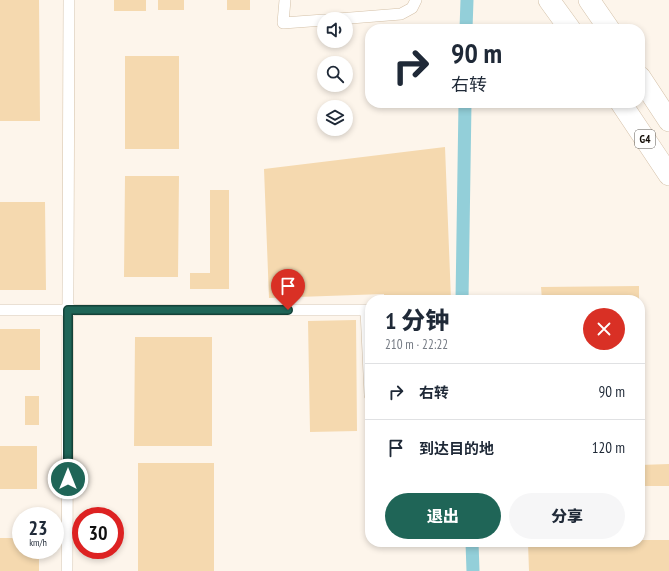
<!DOCTYPE html>
<html lang="zh">
<meta charset="utf-8">
<style>
:root{--surface:#fff;--page:#f6f6f7;--text:#1f2937;--muted:#747a83;--line:#e0e1e3;--accent:#1f6557}
body{margin:0;font-family:"PT Sans Narrow","Noto Sans SC",sans-serif;background:var(--page);color:var(--text);height:100vh;display:flex;flex-direction:column;font-size:15px;white-space:nowrap}
*{box-sizing:border-box;margin:0}
p{font-size:13px;color:var(--muted)}
.icon{flex:none;width:22px;height:22px;fill:none;stroke:currentColor;stroke-width:2;stroke-linecap:round;stroke-linejoin:round}
.map{position:relative;flex:1;overflow:hidden}
.details{position:absolute;left:365px;top:295px;width:280px;height:252px;display:flex;flex-direction:column;background:var(--surface);border-radius:16px;box-shadow:0 2px 6px #0003}
.details>*{flex:none}
.top-card{position:absolute;left:365px;top:24px;width:280px;height:84px;border-radius:16px;box-shadow:0 2px 6px #0003;background:#fff;color:var(--text);overflow:hidden}
.buttons{position:absolute;left:317px;top:12px;display:grid;gap:8px}
.buttons a{display:grid;place-items:center;width:36px;height:36px;border-radius:50%;background:var(--surface);box-shadow:0 2px 6px #0003;font-size:20px}
.speed{position:absolute;left:12px;top:507px;display:flex;gap:8px;font-size:20px;font-weight:700;text-align:center}
.speed>*{display:grid;place-content:center;width:52px;height:52px;border-radius:50%;background:var(--surface);box-shadow:0 2px 6px #0003;line-height:1}
.speed small{font-size:10px;font-weight:400}
.speed .limit{border:6px solid #d22;background:#fff;color:#111}
.pin{position:absolute;display:grid;place-items:center;width:34px;height:34px;color:#fff;margin:-41px -17px;border-radius:50% 50% 50% 0;rotate:-45deg;box-shadow:0 0 4px #0007}
.pin .icon{rotate:45deg}
.me{position:absolute;width:44px;margin:-22px;rotate:0deg;stroke-linejoin:round;filter:drop-shadow(0 0 3px #0008)}
.turn{display:flex;align-items:center;gap:14px;height:84px;padding:0 20px;font-size:18px}
.turn .icon{width:52px;height:52px;stroke-width:2.5}
.turn b{display:block;font-size:28px;line-height:34px}
.round{display:grid;place-items:center;flex:none;width:42px;height:42px;border-radius:21px;background:var(--page)}
.head{display:flex;align-items:center;justify-content:space-between;height:68px;padding:0 20px}
h1{font-size:24px;font-weight:800;line-height:30px}
.primary-button{display:flex;gap:8px;margin-top:auto;padding:8px 20px}
.primary-button a{flex:1;height:46px;border-radius:24px;background:var(--accent);color:#fff;font-size:16px;font-weight:800;line-height:46px;text-align:center}
.primary-button a+a{background:var(--page);color:var(--text)}
ul{padding:0;list-style:none}
li{display:flex;align-items:center;gap:12px;height:56px;padding:0 20px;border-top:1px solid var(--line)}
li div{flex:1}
li b{display:block;font-size:15px}
li em{font-style:normal}
.map>svg:first-child{display:block}
.lines{fill:none;stroke-linecap:round;stroke-linejoin:round}
.canal{stroke:#93cfd9;stroke-width:13}
.building{fill:#f5d9af}
.street-casing{stroke:#d4c1a8;stroke-width:12}
.highway-casing{stroke:#d4c1a8;stroke-width:22}
.street{stroke:#fff;stroke-width:11}
.highway{stroke:#fff;stroke-width:21}
.route-casing{stroke:#144239;stroke-width:10}
.route{stroke:#1f6557;stroke-width:7}
.labels{text-anchor:middle;stroke-width:3;stroke-linejoin:round;paint-order:stroke}
.shield{fill:#fff;stroke:#58544f;stroke-width:1}
.shield-label{font-size:11px;font-weight:bold;fill:#110b04}
</style>
<div class="map">
<svg width="669" height="571" viewBox="0 0 669 571">
<rect width="100%" height="100%" fill="#fdf5eb"/>
<g class="lines">
<path class="canal" d="M 466,29 L 467,0
M 462,300 L 465,103
M 472,542 L 473,571"/>
</g>
<path class="building" d="M 0,0 L 39,0 L 40,121 L 0,121 Z
M 114,0 L 146,0 L 146,11 L 114,11 Z
M 158,0 L 184,0 L 184,10 L 158,10 Z
M 227,0 L 250,0 L 250,10 L 227,10 Z
M 125,56 L 179,56 L 179,149 L 125,149 Z
M 445,147 L 451,300 L 384,300 L 384,294 L 269,298 L 264,169 Z
M 125,176 L 179,176 L 178,277 L 124,277 Z
M 210,190 L 229,190 L 229,289 L 190,289 L 190,273 L 210,273 Z
M 0,202 L 45,202 L 46,290 L 0,290 Z
M 639,286 L 639,300 L 542,300 L 541,287 Z
M 356,320 L 357,431 L 310,432 L 308,321 Z
M 0,329 L 40,329 L 40,370 L 0,370 Z
M 135,337 L 212,337 L 212,446 L 134,446 Z
M 25,396 L 39,396 L 39,425 L 25,425 Z
M 0,446 L 37,446 L 37,489 L 0,489 Z
M 138,463 L 214,463 L 214,571 L 138,571 Z
M 669,464 L 669,486 L 640,486 L 640,465 Z
M 0,538 L 21,538 L 21,550 L 39,550 L 39,571 L 0,571 Z
M 640,540 L 669,540 L 669,571 L 529,571 L 528,543 L 640,542 Z"/>
<g class="lines">
<defs>
<path id="street" d="M 285,0 L 283,23 L 324,20
M 338,19 L 401,14 L 412,8 L 416,0
M 0,310 L 366,310 L 370,395
M 67,571 L 69,0"/>
<path id="highway" d="M 549,0 L 570,29
M 589,0 L 609,29
M 640,77 L 669,121
M 621,103 L 669,175"/>
</defs>
<use href="#street" class="street-casing"/>
<use href="#highway" class="highway-casing"/>
<use href="#street" class="street"/>
<use href="#highway" class="highway"/>
</g>
<g class="lines">
<defs>
<path id="route" d="M 68,479 L 68,310 L 288,310"/>
</defs>
<use href="#route" class="route-casing"/>
<use href="#route" class="route"/>
</g>
<g class="labels">
<rect class="shield" x="635" y="130" width="20" height="18" rx="3"/>
<g class="shield-label">
<text x="645" y="143">G4</text>
</g>
</g>
</svg>
<div class="buttons">
<a><svg class="icon" aria-label="sound" viewBox="0 0 24 24"><path d="M4 9h4l5-4v14l-5-4H4zM17 9q2 3 0 6"/></svg></a>
<a><svg class="icon" aria-label="search" viewBox="0 0 24 24"><circle cx="10" cy="10" r="6"/><path d="M15 15l6 6"/></svg></a>
<a><svg class="icon" aria-label="layers" viewBox="0 0 24 24"><path d="M12 4l9 5-9 5-9-5zM3 14l9 5 9-5"/></svg></a>
</div>
<div class="speed"><div>23<small>km/h</small></div><div class="limit">30</div></div>
<div class="pin" style="left:288px;top:310px;background:#d93025"><svg class="icon" aria-label="arrive" viewBox="0 0 24 24"><path d="M6 21V4h12l-3 4 3 4H6"/></svg></div>
<svg class="me" style="left:68px;top:479px" viewBox="-20 -20 40 40"><circle r="17" fill="#1f6557" stroke="#fff" stroke-width="3"/><path d="M0-11L8 9 0 5-8 9z" fill="#fff"/></svg>
<div class="top-card">
<div class="turn"><svg class="icon" aria-label="right" viewBox="0 0 24 24"><path d="M7 20v-9h11M14 6l5 5-5 5"/></svg><div><b>90 m</b>右转</div></div>
</div>
<section class="details">
<div class="head"><div><h1>1 分钟</h1><p>210 m · 22:22</p></div><a class="round" style="background:#d93025;color:#fff"><svg class="icon" aria-label="close" viewBox="0 0 24 24"><path d="M6 6l12 12M18 6L6 18"/></svg></a></div>
<ul>
<li><svg class="icon" aria-label="right" viewBox="0 0 24 24"><path d="M7 20v-9h11M14 6l5 5-5 5"/></svg><div><b>右转</b></div><em>90 m</em></li>
<li><svg class="icon" aria-label="arrive" viewBox="0 0 24 24"><path d="M6 21V4h12l-3 4 3 4H6"/></svg><div><b>到达目的地</b></div><em>120 m</em></li>
</ul>
<div class="primary-button"><a>退出</a><a>分享</a></div>
</section>
</div>
